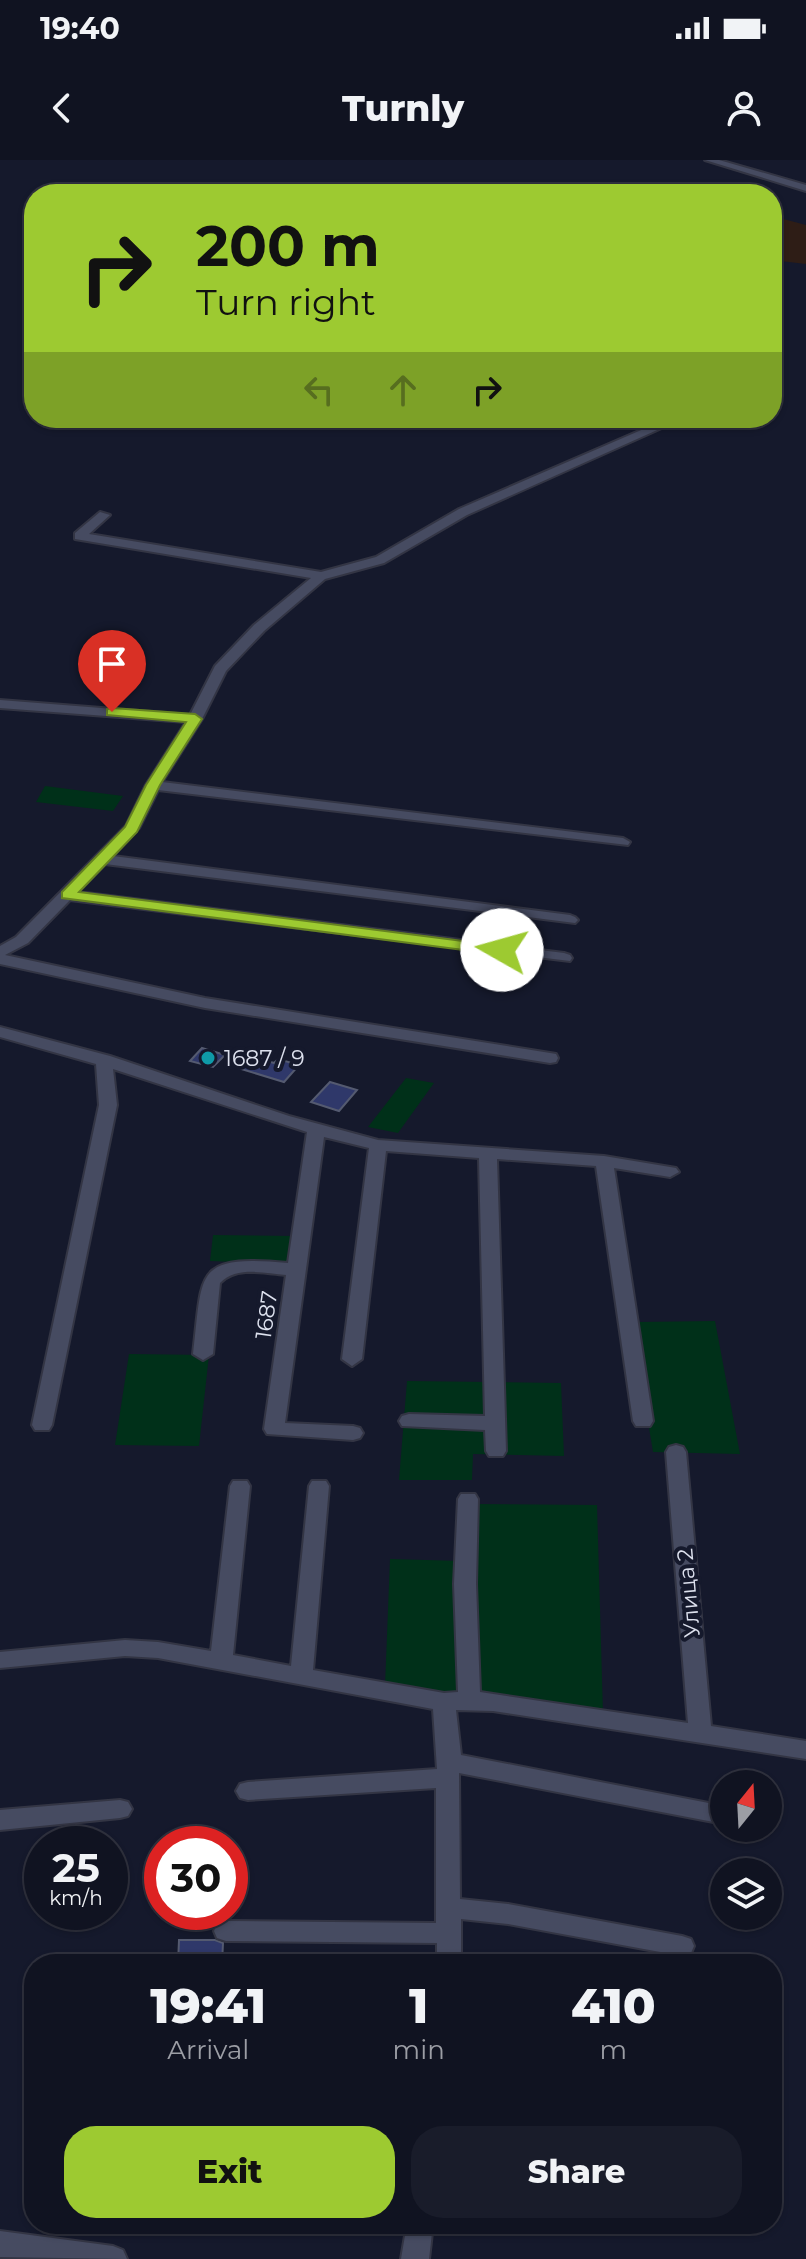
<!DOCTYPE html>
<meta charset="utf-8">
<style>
:root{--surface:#101321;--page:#191c2a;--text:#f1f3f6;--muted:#9c9ea5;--line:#30323f;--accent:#9dca31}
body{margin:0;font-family:Montserrat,sans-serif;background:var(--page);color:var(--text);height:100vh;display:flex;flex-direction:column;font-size:30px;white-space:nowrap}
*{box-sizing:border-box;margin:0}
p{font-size:26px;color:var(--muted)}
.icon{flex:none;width:44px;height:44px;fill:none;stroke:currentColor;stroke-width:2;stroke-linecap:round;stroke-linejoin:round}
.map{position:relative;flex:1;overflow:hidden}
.sheet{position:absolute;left:24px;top:1794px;width:758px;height:280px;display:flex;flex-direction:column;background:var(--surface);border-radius:32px;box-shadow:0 2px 6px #0004,0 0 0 2px var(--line)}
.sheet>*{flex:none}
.hud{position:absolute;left:24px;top:24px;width:758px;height:244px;border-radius:32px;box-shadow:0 2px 6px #0004,0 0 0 2px var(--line);background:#9dca31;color:#111;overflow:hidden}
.needle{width:52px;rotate:18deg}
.buttons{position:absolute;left:710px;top:1610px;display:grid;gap:16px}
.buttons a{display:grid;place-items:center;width:72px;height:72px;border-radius:50%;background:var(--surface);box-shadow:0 2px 6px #0004,0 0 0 2px var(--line);font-size:40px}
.speed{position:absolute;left:24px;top:1666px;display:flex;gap:16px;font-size:40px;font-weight:700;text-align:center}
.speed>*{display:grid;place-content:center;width:104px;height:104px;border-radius:50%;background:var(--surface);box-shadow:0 2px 6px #0004,0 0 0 2px var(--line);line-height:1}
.speed small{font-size:20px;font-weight:400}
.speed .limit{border:12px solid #d22;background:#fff;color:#111}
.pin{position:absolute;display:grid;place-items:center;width:68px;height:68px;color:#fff;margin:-82px -34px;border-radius:50% 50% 50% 0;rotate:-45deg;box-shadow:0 0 8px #0007}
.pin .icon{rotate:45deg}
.me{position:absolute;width:88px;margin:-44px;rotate:277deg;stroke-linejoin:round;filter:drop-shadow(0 0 6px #0008)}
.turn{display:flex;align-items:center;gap:28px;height:168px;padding:0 40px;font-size:36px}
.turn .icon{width:104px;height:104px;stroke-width:2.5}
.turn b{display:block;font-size:56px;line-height:68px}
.lanes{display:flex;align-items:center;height:76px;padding:0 40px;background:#0003;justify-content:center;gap:40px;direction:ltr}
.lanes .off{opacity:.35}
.eta{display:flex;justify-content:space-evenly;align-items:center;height:136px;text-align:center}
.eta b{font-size:48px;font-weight:800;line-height:56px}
.cta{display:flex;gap:16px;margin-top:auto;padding:16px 40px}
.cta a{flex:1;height:92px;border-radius:32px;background:var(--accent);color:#111;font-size:32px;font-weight:800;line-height:92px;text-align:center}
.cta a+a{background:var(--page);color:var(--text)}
.status{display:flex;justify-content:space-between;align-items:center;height:56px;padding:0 40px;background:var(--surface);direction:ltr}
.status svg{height:22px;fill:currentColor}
header{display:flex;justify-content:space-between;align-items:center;height:104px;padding:0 40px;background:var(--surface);font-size:36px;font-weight:800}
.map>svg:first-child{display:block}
.industrial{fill:#2e1d16}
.green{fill:#003019}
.building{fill:#2f386a;stroke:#545a70;stroke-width:2}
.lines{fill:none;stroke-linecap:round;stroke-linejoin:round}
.minor-casing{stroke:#333544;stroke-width:4}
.minor{fill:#464b61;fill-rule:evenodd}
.route{fill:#9dca31;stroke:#668320;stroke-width:2}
.culture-dot{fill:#0f9aa8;stroke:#15192c;stroke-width:3}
.labels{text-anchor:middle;stroke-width:8;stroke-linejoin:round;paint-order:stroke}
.poi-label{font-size:22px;fill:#dde1ee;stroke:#15192c;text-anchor:start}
.street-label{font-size:22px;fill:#dde1ee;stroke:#15192c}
</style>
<div class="status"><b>19:40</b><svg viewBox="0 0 49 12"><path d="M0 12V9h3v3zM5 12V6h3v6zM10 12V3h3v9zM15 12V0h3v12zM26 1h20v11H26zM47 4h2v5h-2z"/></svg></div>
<header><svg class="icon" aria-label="back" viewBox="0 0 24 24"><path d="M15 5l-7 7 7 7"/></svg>Turnly<svg class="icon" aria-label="person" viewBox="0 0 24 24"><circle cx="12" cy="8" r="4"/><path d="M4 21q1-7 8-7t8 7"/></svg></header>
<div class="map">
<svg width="806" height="2099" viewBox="0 0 806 2099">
<rect width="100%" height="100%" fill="#15192c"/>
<path class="industrial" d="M 772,56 L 806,65 L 806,104 L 772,100 Z"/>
<path class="green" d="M 45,626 L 123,636 L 113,651 L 36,642 Z
M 406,918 L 434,923 L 398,973 L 368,967 Z
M 213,1075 L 293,1076 L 288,1104 L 210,1101 Z
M 715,1161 L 740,1294 L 653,1292 L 642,1225 L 637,1162 Z
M 129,1194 L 209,1195 L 199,1286 L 115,1285 Z
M 407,1221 L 561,1223 L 564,1296 L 473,1294 L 472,1320 L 399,1320 Z
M 475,1344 L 597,1345 L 603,1553 L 474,1534 Z
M 390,1399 L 462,1401 L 465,1531 L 449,1537 L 385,1526 Z"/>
<path class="building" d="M 202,888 L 225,895 L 213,907 L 190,901 Z
M 240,892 L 274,903 L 278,899 L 299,905 L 284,922 L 228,905 Z
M 330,922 L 357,930 L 339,951 L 311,942 Z
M 179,1780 L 215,1780 L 223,1783 L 222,1804 L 178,1804 Z"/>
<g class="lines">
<defs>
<path id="minor" d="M 705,0 L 719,0 L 806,25 L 806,31 Z
M 669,258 L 684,258 L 467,355 L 384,403 L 325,419 L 264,471 L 226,511 L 202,559 L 162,622 L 623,678 L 630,682 L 628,685 L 158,630 L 139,668 L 113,696 L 570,755 L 575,757 L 578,760 L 575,763 L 105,704 L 78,732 L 564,793 L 570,795 L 572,798 L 570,801 L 70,740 L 28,783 L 5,795 L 205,838 L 550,893 L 556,894 L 558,898 L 556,902 L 550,903 L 205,848 L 0,804 L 0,786 L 16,777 L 126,666 L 146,625 L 186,562 L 0,548 L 0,540 L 190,555 L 215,506 L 254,465 L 311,418 L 75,379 L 75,373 L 100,352 L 110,355 L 89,374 L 321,412 L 376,397 L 459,349 Z
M 0,867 L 110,896 L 289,956 L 378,980 L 604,996 L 676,1008 L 679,1012 L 670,1017 L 614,1008 L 653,1261 L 650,1266 L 636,1266 L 633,1261 L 596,1006 L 497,999 L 506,1291 L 503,1296 L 489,1296 L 486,1291 L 485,1270 L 402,1266 L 399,1261 L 402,1256 L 409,1254 L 485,1256 L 479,998 L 386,991 L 362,1199 L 352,1206 L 342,1199 L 369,988 L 324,977 L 285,1263 L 353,1266 L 360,1268 L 363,1273 L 360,1278 L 353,1280 L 267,1274 L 264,1269 L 286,1115 C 265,1113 236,1106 220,1123 L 213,1194 L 203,1200 L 193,1194 C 203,1112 193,1094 288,1103 L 307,972 L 113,909 L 117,945 L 52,1265 L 49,1270 L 35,1270 L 32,1265 L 99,945 L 96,904 L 0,877 Z
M 676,1285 L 683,1287 L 686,1292 L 711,1566 L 806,1581 L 806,1599 L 493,1551 L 456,1550 L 461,1595 L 724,1646 L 724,1664 L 459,1613 L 460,1739 L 508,1744 L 682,1776 L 691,1779 L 694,1786 L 691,1793 L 682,1796 L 508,1764 L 461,1759 L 461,1804 L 437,1804 L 437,1783 L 226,1781 L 217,1778 L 214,1771 L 217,1764 L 226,1761 L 436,1763 L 436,1628 L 248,1640 L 240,1638 L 236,1631 L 240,1624 L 248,1622 L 437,1609 L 433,1549 L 158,1498 L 125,1496 L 0,1508 L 0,1492 L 125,1480 L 158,1482 L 211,1491 L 230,1326 L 233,1321 L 247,1321 L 250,1326 L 233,1495 L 291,1506 L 309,1326 L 312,1321 L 326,1321 L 329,1326 L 313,1510 L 444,1533 L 458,1532 L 454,1424 L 458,1339 L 461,1334 L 475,1334 L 478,1339 L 476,1424 L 480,1532 L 688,1563 L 666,1292 L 669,1287 Z
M 120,1640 L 128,1642 L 132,1649 L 128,1656 L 120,1658 L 0,1670 L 0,1650 Z
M 407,2064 L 433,2064 L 429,2099 L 401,2099 Z
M 0,2071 L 113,2086 L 123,2090 L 127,2099 L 0,2097 Z"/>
</defs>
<use href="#minor" class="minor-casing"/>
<use href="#minor" class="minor"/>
</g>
<path class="route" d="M 112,548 L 195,554 L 202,559 L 160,625 L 137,672 L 79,732 L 502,786 L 510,790 L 502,795 L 62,738 L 62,732 L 125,667 L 146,625 L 186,562 L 107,555 L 107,549 Z"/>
<circle class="culture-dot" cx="208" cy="898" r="8"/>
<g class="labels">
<g class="poi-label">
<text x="224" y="906">1687 / 9</text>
</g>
<g class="street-label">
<text transform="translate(266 1155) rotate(-82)" y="8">1687</text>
<text transform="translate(688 1433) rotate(-95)" y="8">Улица 2</text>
</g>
</g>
</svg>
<div class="buttons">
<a><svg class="needle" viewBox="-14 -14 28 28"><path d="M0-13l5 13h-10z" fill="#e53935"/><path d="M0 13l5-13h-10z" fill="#9c9ea5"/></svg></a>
<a><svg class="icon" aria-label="layers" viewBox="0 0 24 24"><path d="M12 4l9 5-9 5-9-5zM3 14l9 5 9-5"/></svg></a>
</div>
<div class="speed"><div>25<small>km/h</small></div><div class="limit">30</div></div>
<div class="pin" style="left:112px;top:552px;background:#d93025"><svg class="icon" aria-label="arrive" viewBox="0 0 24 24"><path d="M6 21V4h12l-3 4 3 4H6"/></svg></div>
<svg class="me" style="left:502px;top:790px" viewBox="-20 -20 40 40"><circle r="19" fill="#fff"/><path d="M0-13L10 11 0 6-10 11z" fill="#9dca31"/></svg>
<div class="hud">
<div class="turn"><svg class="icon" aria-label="right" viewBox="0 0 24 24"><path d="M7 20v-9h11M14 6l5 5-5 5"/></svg><div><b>200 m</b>Turn right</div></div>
<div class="lanes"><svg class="icon off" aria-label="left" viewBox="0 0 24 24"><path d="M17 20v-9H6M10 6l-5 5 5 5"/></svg><svg class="icon off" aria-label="ahead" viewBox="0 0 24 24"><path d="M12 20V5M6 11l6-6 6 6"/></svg><svg class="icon" aria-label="right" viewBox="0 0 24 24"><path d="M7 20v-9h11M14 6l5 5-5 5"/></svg></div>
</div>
<section class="sheet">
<div class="eta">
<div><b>19:41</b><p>Arrival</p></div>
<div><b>1</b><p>min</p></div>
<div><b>410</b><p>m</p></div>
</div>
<div class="cta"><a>Exit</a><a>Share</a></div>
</section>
</div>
